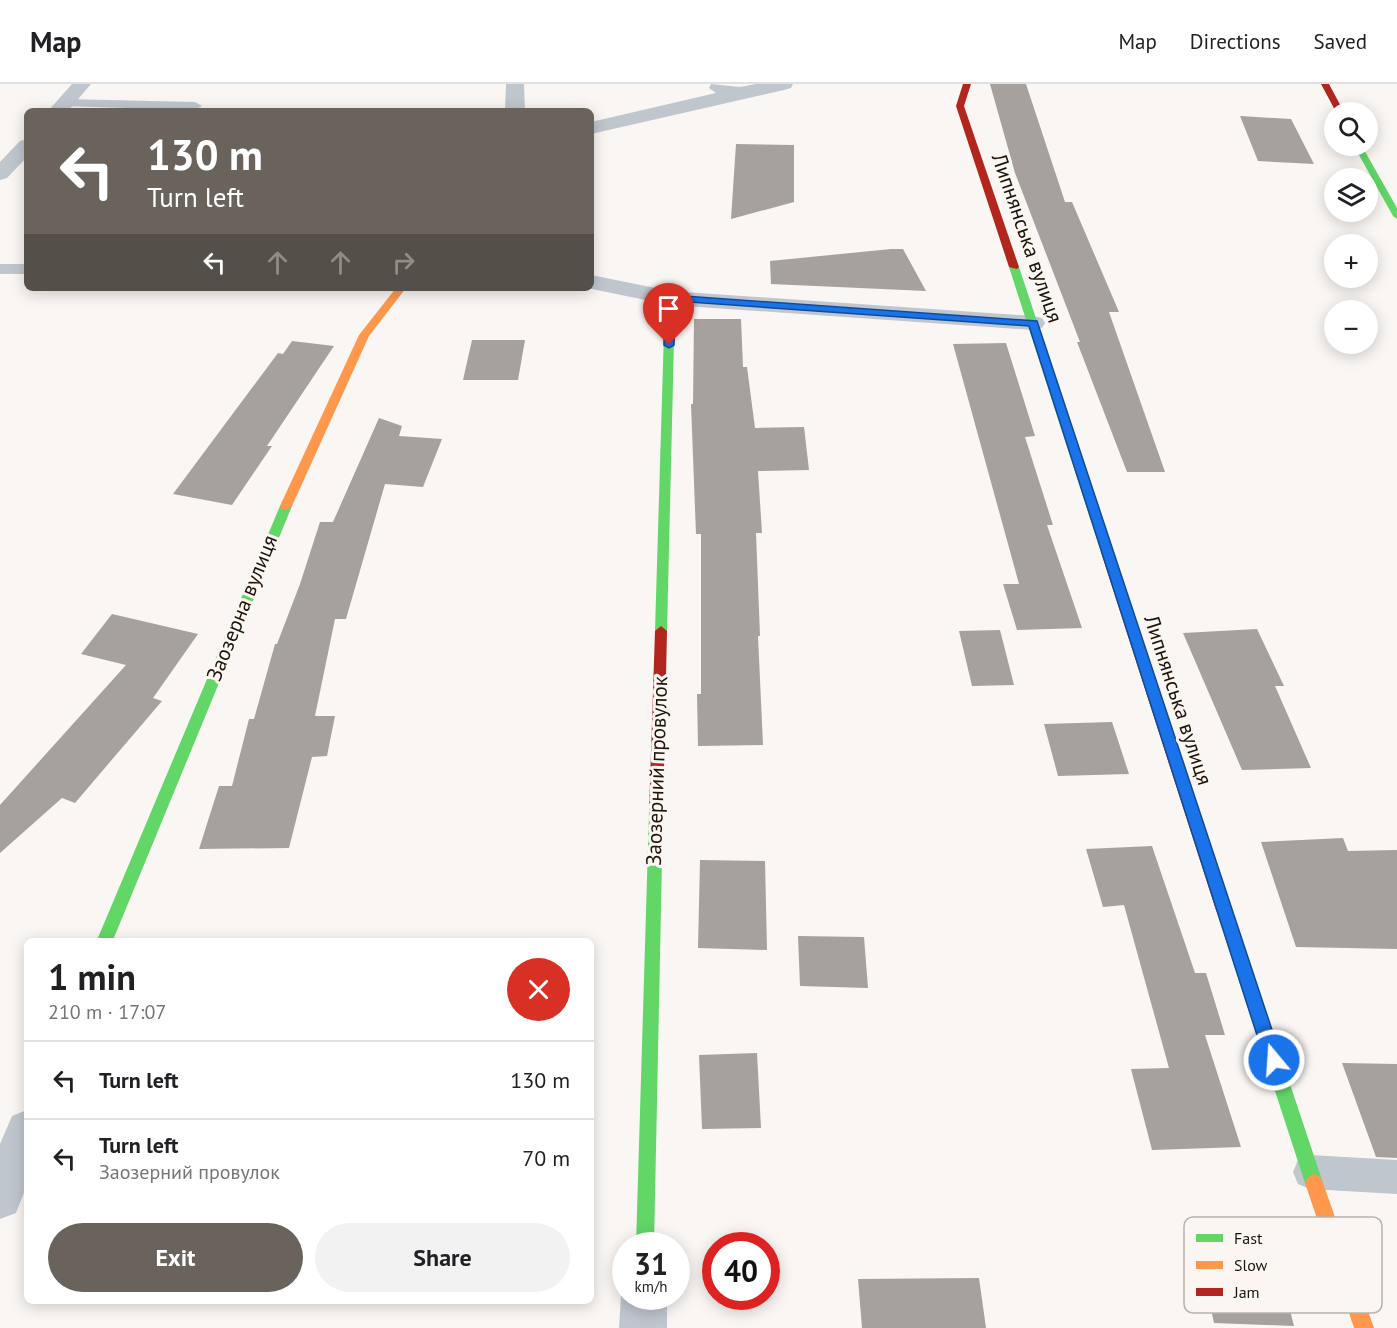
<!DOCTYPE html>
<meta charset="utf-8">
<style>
:root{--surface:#fff;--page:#f2f2f2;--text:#202124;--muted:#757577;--line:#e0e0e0;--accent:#69635c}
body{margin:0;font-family:"PT Sans",sans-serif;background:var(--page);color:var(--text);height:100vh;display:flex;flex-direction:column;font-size:22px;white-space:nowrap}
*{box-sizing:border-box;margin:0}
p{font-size:20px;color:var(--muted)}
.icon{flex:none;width:33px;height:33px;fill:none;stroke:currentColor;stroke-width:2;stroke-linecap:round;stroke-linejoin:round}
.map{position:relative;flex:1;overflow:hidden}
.drawer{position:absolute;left:24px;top:854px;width:570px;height:366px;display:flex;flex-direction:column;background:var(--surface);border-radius:9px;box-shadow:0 3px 15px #0003}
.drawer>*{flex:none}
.guide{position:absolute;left:24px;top:24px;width:570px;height:183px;border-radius:9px;box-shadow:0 3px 15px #0003;background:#69635c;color:#fff;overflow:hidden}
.controls{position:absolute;left:1324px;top:18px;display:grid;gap:12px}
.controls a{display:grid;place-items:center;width:54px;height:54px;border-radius:50%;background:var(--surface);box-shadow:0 3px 15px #0003;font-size:30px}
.speed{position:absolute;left:612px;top:1148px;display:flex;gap:12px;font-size:30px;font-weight:700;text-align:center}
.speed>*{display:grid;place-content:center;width:78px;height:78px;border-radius:50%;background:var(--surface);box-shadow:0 3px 15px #0003;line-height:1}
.speed small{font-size:15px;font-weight:400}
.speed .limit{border:9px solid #d22;background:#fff;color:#111}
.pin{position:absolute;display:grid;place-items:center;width:51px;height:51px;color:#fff;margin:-62px -26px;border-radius:50% 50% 50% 0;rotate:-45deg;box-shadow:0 0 6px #0007}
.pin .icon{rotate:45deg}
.me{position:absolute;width:66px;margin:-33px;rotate:342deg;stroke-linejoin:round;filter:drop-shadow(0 0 4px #0008)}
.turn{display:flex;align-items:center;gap:21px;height:126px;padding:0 24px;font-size:27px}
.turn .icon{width:78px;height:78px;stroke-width:2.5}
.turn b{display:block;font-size:42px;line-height:51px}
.lanes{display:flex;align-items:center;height:57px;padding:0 24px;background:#0003;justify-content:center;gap:30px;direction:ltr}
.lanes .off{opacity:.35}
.round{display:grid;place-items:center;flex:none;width:63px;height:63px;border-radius:32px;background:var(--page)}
.overview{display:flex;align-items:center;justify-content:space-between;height:102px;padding:0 24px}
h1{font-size:36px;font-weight:700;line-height:45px}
.cta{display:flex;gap:12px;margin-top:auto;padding:12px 24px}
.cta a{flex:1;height:69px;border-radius:36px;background:var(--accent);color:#fff;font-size:24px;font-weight:700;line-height:69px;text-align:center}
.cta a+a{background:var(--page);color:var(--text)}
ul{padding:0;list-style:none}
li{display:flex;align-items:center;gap:18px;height:78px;padding:0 24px;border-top:2px solid var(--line)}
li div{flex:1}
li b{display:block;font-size:22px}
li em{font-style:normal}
header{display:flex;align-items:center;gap:36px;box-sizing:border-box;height:84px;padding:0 30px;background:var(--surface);border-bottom:2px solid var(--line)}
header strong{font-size:28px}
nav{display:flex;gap:33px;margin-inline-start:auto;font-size:21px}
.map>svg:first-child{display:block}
.building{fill:#a6a19c}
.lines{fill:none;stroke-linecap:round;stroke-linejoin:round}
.lane{fill:#bfc6ce;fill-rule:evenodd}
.street{fill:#bfc6ce;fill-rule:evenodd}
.fast{fill:#63d668;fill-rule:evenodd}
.slow{fill:#ff974d;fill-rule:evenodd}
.jam{fill:#b3261e;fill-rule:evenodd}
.route{fill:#1a73e8;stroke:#114b97;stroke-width:1.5}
.labels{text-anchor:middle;stroke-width:6;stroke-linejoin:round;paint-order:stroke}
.street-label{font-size:21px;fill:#1c140b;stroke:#fbf6f1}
.key{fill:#fbf6f1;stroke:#b8b2ac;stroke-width:1.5}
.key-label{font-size:16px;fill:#1c140b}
</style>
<header>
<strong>Map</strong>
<nav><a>Map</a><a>Directions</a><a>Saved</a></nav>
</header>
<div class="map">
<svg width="1397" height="1244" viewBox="0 0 1397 1244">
<rect width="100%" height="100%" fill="#f9f6f3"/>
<path class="building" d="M 990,0 L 1026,0 L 1065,118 L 1072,118 L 1119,228 L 1109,228 L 1165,388 L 1127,388 L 1077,258 L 1080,258 L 1015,89 Z
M 1240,32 L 1291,35 L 1314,80 L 1258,77 Z
M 736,60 L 794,61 L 794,118 L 731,135 Z
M 891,165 L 903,165 L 926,207 L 771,200 L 770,177 Z
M 694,235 L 741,235 L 743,283 L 747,283 L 755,344 L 804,343 L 809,386 L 758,387 L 762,449 L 756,449 L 760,552 L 758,552 L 763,661 L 698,662 L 697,610 L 701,610 L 701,450 L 696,450 L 691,320 L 693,320 Z
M 472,256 L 525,256 L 518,296 L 463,296 Z
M 292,257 L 334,262 L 267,362 L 272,362 L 232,421 L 173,410 L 278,269 L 283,270 Z
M 1006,259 L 1035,352 L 1025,353 L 1053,441 L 1047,441 L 1082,544 L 1017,546 L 1003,500 L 1019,500 L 953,260 Z
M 379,334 L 402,342 L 399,352 L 442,355 L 423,403 L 385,400 L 346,535 L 335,535 L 315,632 L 335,632 L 327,672 L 312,673 L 289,764 L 199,765 L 219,702 L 232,702 L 249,635 L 254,635 L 275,560 L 277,560 L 300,500 L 320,438 L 333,438 Z
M 112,530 L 198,550 L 153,614 L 162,617 L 75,719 L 62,714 L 0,769 L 0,721 L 126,581 L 81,570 Z
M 1257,545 L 1284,602 L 1275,602 L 1311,684 L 1242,686 L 1183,549 Z
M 1000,546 L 1014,601 L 972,602 L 959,547 Z
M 1112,638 L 1129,690 L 1058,692 L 1044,640 Z
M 1343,754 L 1348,767 L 1397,766 L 1397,865 L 1296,863 L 1261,758 Z
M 1152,762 L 1195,889 L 1206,889 L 1225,951 L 1205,951 L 1241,1063 L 1152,1066 L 1131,985 L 1169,984 L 1124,821 L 1103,823 L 1086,765 Z
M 700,776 L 765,777 L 767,866 L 698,864 Z
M 798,852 L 864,853 L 868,904 L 800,902 Z
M 757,969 L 761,1044 L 702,1045 L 699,971 Z
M 1342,979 L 1397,980 L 1397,1074 L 1376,1073 Z
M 1191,1134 L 1267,1137 L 1294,1242 L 1214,1239 Z
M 979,1194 L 986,1244 L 862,1244 L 858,1195 Z"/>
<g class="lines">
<path class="lane" d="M 65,15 L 195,18 L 202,22 L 195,26 L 60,22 L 58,19 Z
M 0,180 L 27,180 L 27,190 L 0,190 Z
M 1310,1071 L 1397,1076 L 1397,1110 L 1310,1105 L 1298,1100 L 1293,1088 L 1298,1076 Z"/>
<path class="street" d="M 72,0 L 91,0 L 68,27 L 48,27 Z
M 506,0 L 524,0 L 525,27 L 505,27 Z
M 711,0 L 740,3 L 756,0 L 793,0 L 791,4 L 784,6 L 591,50 L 591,38 L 716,9 L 709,4 Z
M 27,55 L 27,73 L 7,94 L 0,96 L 0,78 L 20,57 Z
M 591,191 L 670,207 L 1033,232 L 1042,234 L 1045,239 L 1042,244 L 1033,246 L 670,221 L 587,204 L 591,204 Z
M 27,1026 L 27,1101 L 16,1129 L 0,1135 L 0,1060 L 12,1032 Z
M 626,1200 L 626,1212 L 667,1212 L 667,1244 L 619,1244 L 621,1212 Z"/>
<path class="fast" d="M 1354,62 L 1362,62 L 1397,124 L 1397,135 L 1393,132 Z
M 1014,180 L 1019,183 L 1113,468 L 1111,471 L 1103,471 L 1101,468 L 1009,183 Z
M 670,211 L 675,214 L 667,547 L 661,552 L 655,547 L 665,214 Z
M 286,418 L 292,422 L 113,856 L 97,856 L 280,422 Z
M 656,721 L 661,723 L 663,728 L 654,1161 L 636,1161 L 649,728 L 651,723 Z
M 1224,819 L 1229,821 L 1232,826 L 1323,1099 L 1320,1105 L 1314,1108 L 1308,1105 L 1305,1099 L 1216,826 L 1219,821 Z"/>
<path class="slow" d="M 396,204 L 406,204 L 369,252 L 292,422 L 286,426 L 282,425 L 280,422 L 359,251 Z
M 1314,1090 L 1320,1093 L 1323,1099 L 1374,1244 L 1354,1244 L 1305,1099 L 1308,1093 Z"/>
<path class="jam" d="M 963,0 L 971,0 L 964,22 L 1019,183 L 1017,185 L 1009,183 L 956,22 Z
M 1321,0 L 1329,0 L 1344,28 L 1336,28 Z
M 1107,463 L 1113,468 L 1232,826 L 1229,831 L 1224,833 L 1219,831 L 1216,826 L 1101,468 Z
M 661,542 L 667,547 L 663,728 L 661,733 L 656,735 L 651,733 L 649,728 L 655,547 Z"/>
</g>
<path class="route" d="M 670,211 L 1037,237 L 1282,976 L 1280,982 L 1274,984 L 1268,982 L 1265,976 L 1029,242 L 675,217 L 674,261 L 669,264 L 664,261 L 665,214 Z"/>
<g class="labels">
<g class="street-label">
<text transform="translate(1027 154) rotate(71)" y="7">Липнянська вулиця</text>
<text transform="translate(242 524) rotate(-68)" y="7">Заозерна вулиця</text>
<text transform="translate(1178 616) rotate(72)" y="7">Липнянська вулиця</text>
<text transform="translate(657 687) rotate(-88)" y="7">Заозерний провулок</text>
</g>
</g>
<rect x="1184" y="1133" width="198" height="96" rx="9" class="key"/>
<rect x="1196" y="1150" width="27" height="8" fill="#63d668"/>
<rect x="1196" y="1177" width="27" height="8" fill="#ff974d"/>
<rect x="1196" y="1204" width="27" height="8" fill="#b3261e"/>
<g class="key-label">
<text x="1234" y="1160">Fast</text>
<text x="1234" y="1187">Slow</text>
<text x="1234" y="1214">Jam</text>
</g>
</svg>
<div class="controls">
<a><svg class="icon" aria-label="search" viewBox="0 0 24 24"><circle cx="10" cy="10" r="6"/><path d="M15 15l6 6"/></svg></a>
<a><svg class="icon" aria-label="layers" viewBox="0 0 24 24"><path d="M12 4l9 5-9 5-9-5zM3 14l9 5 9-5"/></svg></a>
<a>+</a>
<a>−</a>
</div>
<div class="speed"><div>31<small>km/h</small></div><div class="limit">40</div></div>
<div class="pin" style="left:669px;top:261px;background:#d93025"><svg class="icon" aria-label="arrive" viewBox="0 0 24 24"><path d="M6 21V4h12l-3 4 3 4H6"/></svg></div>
<svg class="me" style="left:1274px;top:976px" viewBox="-20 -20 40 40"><circle r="17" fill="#1a73e8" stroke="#fff" stroke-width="3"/><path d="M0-11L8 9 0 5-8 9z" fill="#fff"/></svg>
<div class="guide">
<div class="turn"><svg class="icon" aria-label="left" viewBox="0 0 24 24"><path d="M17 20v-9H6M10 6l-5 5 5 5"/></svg><div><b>130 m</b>Turn left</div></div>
<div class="lanes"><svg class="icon" aria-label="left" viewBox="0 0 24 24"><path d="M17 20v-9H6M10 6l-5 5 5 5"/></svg><svg class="icon off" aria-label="ahead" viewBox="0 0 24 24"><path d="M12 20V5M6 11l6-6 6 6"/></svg><svg class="icon off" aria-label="ahead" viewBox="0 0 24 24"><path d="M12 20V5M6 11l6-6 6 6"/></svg><svg class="icon off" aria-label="right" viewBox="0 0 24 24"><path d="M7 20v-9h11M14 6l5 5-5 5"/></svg></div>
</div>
<section class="drawer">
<div class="overview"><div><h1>1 min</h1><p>210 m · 17:07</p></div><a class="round" style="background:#d93025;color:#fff"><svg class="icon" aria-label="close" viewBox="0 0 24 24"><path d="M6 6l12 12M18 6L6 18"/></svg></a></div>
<ul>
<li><svg class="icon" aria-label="left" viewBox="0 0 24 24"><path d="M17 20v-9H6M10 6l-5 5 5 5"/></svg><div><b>Turn left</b></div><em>130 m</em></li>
<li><svg class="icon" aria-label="left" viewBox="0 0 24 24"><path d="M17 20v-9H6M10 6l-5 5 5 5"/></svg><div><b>Turn left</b><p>Заозерний провулок</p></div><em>70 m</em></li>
</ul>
<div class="cta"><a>Exit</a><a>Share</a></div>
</section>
</div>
